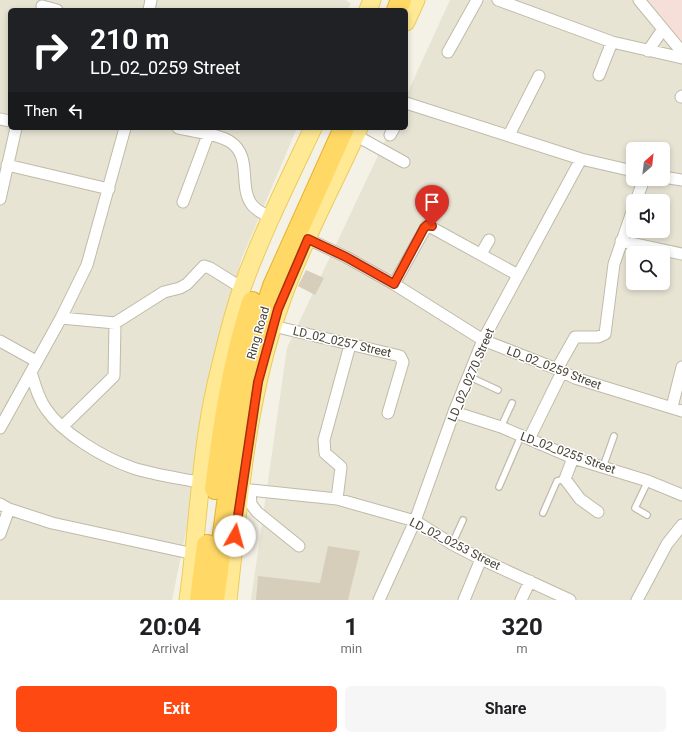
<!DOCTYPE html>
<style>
:root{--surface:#fff;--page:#f6f6f6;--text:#202124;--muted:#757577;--accent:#ff4912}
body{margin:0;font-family:Roboto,sans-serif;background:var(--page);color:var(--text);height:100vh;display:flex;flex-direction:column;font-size:15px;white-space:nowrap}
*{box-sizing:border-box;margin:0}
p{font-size:13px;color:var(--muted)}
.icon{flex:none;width:22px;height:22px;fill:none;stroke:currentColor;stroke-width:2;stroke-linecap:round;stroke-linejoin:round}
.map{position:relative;height:600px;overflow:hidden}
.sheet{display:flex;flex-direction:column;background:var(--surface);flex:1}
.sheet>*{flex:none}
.banner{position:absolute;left:8px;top:8px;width:400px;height:122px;border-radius:6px;box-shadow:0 2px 6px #0003;background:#202124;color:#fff;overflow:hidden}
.needle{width:26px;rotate:28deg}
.controls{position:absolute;left:626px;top:142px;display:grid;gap:8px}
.controls a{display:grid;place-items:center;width:44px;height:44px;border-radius:6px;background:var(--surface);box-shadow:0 2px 6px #0003;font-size:20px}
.pin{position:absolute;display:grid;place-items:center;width:34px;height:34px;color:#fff;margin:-41px -17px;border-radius:50% 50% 50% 0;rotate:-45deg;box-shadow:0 0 4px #0007}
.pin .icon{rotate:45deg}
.me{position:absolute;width:44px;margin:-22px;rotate:7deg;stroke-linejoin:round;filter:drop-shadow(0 0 3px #0008)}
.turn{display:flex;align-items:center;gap:14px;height:84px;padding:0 16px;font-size:18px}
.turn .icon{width:52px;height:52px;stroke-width:2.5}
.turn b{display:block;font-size:28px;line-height:34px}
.then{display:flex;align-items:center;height:38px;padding:0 16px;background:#0003;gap:8px;font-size:15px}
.eta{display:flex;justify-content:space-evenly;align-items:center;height:68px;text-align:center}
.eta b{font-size:24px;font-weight:700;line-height:28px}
.cta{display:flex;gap:8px;margin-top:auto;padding:8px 16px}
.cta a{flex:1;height:46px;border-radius:6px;background:var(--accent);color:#fff;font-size:16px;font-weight:700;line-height:46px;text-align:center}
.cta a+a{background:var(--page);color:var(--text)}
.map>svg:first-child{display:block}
.residential{fill:#e8e4d4;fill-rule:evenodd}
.medical{fill:#f6dfd9}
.building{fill:#d6cebb}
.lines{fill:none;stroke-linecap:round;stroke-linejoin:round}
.lane-casing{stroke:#c0baa8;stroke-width:8}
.street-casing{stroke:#c0baa8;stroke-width:13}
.primary-casing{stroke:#ebcc5d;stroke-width:19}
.highway-casing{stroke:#e7b22d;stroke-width:22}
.lane{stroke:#fff;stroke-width:5.5}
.street{stroke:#fff;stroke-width:11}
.primary{stroke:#ffe994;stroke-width:17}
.highway{stroke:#ffd866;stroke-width:20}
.route-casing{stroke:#a62f0c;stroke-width:10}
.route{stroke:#ff4912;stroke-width:7}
.labels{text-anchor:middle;stroke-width:3;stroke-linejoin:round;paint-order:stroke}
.street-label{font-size:12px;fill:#474235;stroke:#fff}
</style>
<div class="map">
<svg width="682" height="600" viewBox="0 0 682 600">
<rect width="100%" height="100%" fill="#f4f1e6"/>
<path class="residential" d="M 0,0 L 345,0 L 351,3 L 347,10 L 10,10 L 10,128 L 297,128 L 241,260 L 172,600 L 0,600 Z
M 450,0 L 682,0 L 682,600 L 251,600 L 287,348 L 391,128 L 406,128 L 406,96 ZM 633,149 L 663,149 L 663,179 L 633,179 ZM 633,201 L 663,201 L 663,231 L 633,231 ZM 633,253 L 663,253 L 663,283 L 633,283 Z"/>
<path class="medical" d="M 649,0 L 682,0 L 682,43 L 652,5 Z"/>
<path class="building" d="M 306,270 L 324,278 L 315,295 L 298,286 Z
M 328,546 L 360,551 L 348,600 L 256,600 L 258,576 L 320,583 Z"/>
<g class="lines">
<defs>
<path id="lane" d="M 468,376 L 498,390
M 501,427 L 512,403
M 603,467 L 614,436
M 499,487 L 521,436
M 543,513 L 557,481 L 565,479
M 647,515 L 635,508 L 648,481
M 452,544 L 463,520"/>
<path id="street" d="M 498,0 L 612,42 L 682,58
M 639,0 L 682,52
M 42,6 L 57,10
M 149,10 L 151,0
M 648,51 L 663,29
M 448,52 L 477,0
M 599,75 L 612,42
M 681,97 L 682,96
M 406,103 L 581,159 L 633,171
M 0,119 L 10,121
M 178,128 C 194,132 215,133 229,141 C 254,156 237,188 253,206 C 257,211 265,214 271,218
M 355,135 L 404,162
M 390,135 L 394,128
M 509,135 L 539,76
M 7,165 L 109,189
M 663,177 L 682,180
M 0,199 L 16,128
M 636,201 L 644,179
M 183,202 L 208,135
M 308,239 L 346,257 L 394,284 L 483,340 L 557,369 L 575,378 L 682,411
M 621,241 L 682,254
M 481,254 L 489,240
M 394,284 L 427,225 L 518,275
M 61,318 L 115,323 L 164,292 L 180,288 L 187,284 L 204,266 L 210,268 L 242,288
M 273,326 L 400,356 L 403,362 L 388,413
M 0,341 L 36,361
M 557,369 L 575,337 L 598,337 L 605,334 L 614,264 L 633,209
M 31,372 C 35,385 38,398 46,409 C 63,434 104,458 133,468 C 155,475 179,478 202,483
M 672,407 L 682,367
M 454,412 L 501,427 L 573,458 L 648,481 L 682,495
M 63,426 L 114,376 L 115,323
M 0,428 L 61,318 L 87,265 L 125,128
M 529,439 L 562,372
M 573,458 L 565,479 L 580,499 L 598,512
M 241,489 L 337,499 L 415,521 L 452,544 L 481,559 L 570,600
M 250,491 L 251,504 L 257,512 L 299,546
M 337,499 L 341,467 L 325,453 L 324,440 L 350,345
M 0,504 L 9,509 L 52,523 L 194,554
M 0,534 L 9,509
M 379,600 L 415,521 L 454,412 L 483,340 L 581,159
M 464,600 L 481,559
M 521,600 L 530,581
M 637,600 L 667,544 L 682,525"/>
<path id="primary" d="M 368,10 L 372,0
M 406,22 L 416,0
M 188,600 C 198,529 200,455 216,384 C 224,352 231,319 242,288 C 262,233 288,181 313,128
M 228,600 C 239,503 246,401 279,308 C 300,246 332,188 359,128"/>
<path id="highway" d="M 397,10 L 401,0
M 215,489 C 223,426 232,363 252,302
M 200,600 L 207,545
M 214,600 L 239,415 L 253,347 L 273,286 L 344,128"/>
</defs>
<use href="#lane" class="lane-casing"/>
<use href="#street" class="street-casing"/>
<use href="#primary" class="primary-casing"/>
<use href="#highway" class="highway-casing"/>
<use href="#lane" class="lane"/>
<use href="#street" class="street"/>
<use href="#primary" class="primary"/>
<use href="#highway" class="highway"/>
</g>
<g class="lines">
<defs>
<path id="route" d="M 235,536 L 258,382 L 278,309 L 308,239 L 346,257 L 394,284 L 424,228 L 427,225 L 432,226"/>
</defs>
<use href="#route" class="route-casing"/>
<use href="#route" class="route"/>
</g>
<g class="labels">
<g class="street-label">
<text transform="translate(258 333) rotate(-74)" y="4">Ring Road</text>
<text transform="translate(342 342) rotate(13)" y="4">LD_02_0257 Street</text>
<text transform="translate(554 368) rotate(21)" y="4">LD_02_0259 Street</text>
<text transform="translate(471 375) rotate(-67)" y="4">LD_02_0270 Street</text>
<text transform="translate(568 453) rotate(20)" y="4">LD_02_0255 Street</text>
<text transform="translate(455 544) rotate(27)" y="4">LD_02_0253 Street</text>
</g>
</g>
</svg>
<div class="controls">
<a><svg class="needle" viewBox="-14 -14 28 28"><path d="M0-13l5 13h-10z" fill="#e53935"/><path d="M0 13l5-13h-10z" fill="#757577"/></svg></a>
<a><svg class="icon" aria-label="sound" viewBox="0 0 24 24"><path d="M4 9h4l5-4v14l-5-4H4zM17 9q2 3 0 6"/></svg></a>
<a><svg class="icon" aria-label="search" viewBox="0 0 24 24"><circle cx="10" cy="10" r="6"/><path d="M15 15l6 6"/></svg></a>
</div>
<div class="pin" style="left:432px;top:226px;background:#d93025"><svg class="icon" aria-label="arrive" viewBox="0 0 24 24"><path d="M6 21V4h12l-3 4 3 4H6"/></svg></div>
<svg class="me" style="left:235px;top:536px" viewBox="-20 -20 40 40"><circle r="19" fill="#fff"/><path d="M0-13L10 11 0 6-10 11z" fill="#ff4912"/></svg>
<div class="banner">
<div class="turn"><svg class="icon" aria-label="right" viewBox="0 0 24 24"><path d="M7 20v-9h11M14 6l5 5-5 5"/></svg><div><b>210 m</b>LD_02_0259 Street</div></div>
<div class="then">Then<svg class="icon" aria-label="left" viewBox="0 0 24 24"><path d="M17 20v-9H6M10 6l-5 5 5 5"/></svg></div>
</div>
</div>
<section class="sheet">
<div class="eta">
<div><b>20:04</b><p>Arrival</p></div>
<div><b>1</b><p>min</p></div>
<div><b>320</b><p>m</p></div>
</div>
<div class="cta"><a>Exit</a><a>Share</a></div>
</section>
